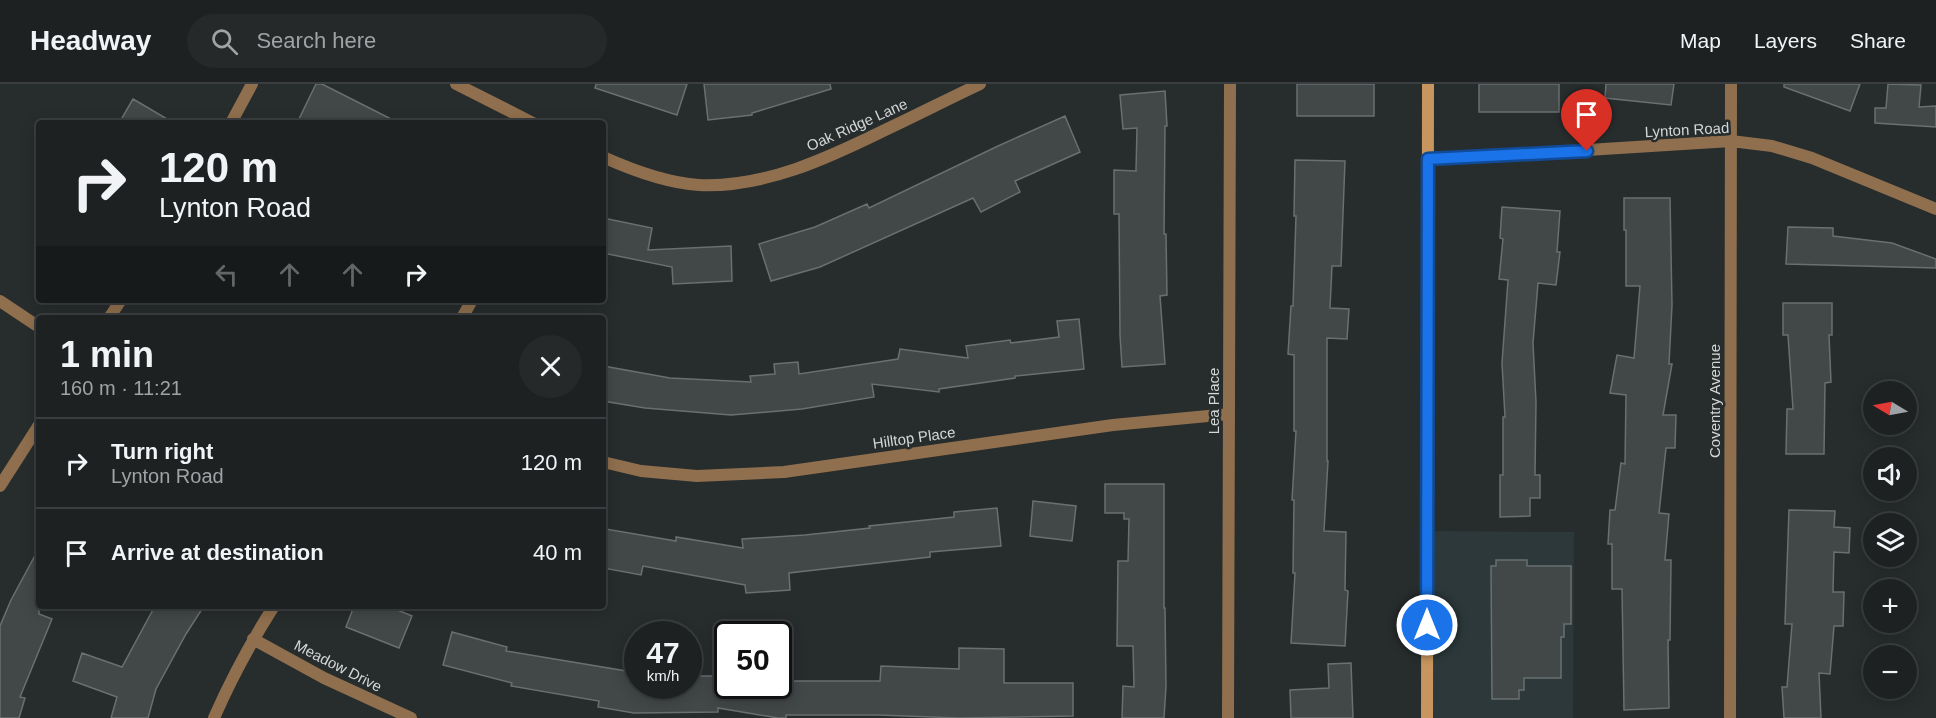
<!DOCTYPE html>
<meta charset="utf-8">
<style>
:root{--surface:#1d2122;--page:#25292a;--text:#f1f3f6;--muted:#a0a3a5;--line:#3b3e40}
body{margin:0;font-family:Helvetica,sans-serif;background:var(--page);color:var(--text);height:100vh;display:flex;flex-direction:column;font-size:22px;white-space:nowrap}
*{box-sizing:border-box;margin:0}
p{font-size:20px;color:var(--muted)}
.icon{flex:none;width:33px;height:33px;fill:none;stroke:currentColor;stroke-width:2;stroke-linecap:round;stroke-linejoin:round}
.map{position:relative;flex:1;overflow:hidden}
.sheet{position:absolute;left:36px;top:231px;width:570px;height:294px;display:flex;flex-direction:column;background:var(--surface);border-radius:6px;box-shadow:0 3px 15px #0003,0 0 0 2px var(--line)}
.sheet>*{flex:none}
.banner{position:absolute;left:36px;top:36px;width:570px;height:183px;border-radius:6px;box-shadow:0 3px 15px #0003,0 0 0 2px var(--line);background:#1d2122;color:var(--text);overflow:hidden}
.needle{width:39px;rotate:280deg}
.buttons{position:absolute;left:1863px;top:297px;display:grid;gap:12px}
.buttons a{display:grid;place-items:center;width:54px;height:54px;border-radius:50%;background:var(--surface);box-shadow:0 3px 15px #0003,0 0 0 2px var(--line);font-size:30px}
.speed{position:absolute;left:624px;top:537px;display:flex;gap:12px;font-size:30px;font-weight:700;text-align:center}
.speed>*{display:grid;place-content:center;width:78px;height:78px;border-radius:50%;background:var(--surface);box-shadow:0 3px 15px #0003,0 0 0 2px var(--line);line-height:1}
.speed small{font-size:15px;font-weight:400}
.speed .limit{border:3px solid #111;border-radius:9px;background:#fff;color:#111}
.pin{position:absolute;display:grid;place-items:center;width:51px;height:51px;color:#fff;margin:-62px -26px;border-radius:50% 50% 50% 0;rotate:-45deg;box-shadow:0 0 6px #0007}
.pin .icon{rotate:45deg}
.me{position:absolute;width:66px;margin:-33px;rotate:0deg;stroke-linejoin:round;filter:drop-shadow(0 0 4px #0008)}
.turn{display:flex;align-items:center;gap:21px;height:126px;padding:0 24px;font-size:27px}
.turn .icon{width:78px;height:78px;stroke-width:2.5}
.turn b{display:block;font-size:42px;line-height:51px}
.lanes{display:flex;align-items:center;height:57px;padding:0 24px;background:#0003;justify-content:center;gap:30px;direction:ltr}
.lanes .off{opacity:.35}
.round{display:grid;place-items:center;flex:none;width:63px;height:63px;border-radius:32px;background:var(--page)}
.summary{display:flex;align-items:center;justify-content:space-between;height:102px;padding:0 24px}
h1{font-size:36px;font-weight:600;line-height:45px}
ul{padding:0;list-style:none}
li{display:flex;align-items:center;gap:18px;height:90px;padding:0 24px;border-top:2px solid var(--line)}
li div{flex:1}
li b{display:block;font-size:22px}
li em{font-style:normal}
header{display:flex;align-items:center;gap:36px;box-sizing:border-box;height:84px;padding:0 30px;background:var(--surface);border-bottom:2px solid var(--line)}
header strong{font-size:28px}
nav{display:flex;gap:33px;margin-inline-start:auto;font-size:21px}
.search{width:420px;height:54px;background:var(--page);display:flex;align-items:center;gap:15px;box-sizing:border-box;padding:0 21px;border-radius:33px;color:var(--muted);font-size:22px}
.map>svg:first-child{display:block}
.built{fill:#2c383a}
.building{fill:#424747;stroke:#6a6f70;stroke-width:1.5}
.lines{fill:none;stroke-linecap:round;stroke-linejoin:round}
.street{stroke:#8f6f4d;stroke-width:12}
.secondary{stroke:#c7955d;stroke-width:12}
.route-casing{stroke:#114b97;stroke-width:15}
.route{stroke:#1a73e8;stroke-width:10}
.labels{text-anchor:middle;stroke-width:5;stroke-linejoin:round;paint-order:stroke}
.street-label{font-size:15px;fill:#d4d7d7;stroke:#272c2d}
</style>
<header>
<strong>Headway</strong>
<div class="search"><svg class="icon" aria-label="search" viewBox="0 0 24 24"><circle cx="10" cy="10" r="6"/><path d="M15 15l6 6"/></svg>Search here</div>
<nav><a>Map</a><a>Layers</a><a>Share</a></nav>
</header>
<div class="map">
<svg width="1936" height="634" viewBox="0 0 1936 634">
<rect width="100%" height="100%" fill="#272c2d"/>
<path class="built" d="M 1427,447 L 1574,448 L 1573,634 L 1427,634 Z"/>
<path class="building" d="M 316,0 L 322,0 L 399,39 L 297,39 Z
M 596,0 L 687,0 L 677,31 L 595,4 Z
M 704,0 L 830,0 L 831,5 L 752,29 L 752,31 L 708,36 Z
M 1297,0 L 1374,0 L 1374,32 L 1297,32 Z
M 1479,0 L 1559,0 L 1559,28 L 1479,28 Z
M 1606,0 L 1674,0 L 1671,21 L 1605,14 Z
M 1784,0 L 1860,0 L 1850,27 L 1784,3 Z
M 1888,0 L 1921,1 L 1919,23 L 1936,22 L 1936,43 L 1875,39 L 1875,24 L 1886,24 Z
M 1165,7 L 1167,42 L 1165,42 L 1164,150 L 1166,150 L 1167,211 L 1160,212 L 1165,280 L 1122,283 L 1120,251 L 1119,130 L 1114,130 L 1114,86 L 1136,87 L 1137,44 L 1123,45 L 1120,11 Z
M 133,15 L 174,39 L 119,39 Z
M 1065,32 L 1080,68 L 1015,97 L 1020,108 L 981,128 L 973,114 L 820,183 L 771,197 L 759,160 L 815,143 L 867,120 L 869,124 L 998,62 Z
M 1295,76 L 1345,77 L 1341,182 L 1332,182 L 1330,224 L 1349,225 L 1347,255 L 1327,254 L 1327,377 L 1328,377 L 1324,447 L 1346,448 L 1345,506 L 1348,507 L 1345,562 L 1291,559 L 1295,489 L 1293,489 L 1294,416 L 1292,416 L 1296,347 L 1294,347 L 1294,271 L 1288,270 L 1291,222 L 1293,222 L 1296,132 L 1294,132 Z
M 1624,114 L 1670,114 L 1672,221 L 1669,280 L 1672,280 L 1663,331 L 1676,331 L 1675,364 L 1666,364 L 1659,429 L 1669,430 L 1665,476 L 1671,476 L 1670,556 L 1668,556 L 1669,624 L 1624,626 L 1622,505 L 1612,505 L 1612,460 L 1608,460 L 1610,426 L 1615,426 L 1621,379 L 1625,380 L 1626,311 L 1610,309 L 1617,271 L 1634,274 L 1640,202 L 1626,202 L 1626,146 L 1624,146 Z
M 1502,123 L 1560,127 L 1557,168 L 1560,168 L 1556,201 L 1538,199 L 1533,259 L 1536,318 L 1535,391 L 1540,391 L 1540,414 L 1530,414 L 1530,432 L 1500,433 L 1500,391 L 1503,391 L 1503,333 L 1505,333 L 1502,279 L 1508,196 L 1499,195 L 1503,155 L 1500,154 Z
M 603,134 L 652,144 L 648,166 L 731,162 L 732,197 L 673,200 L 672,183 L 603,169 Z
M 1788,143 L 1833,144 L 1833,152 L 1892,159 L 1936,175 L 1936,184 L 1786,180 Z
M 1783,219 L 1832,219 L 1832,251 L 1829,251 L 1831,298 L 1825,299 L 1824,370 L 1786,370 L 1787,325 L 1793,325 L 1788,251 L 1783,251 Z
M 1079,235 L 1084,285 L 1015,292 L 1015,294 L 939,305 L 939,308 L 872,300 L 874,313 L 802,325 L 731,331 L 645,324 L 603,317 L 603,282 L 670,294 L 751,298 L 750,292 L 775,290 L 774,280 L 798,278 L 799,290 L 898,275 L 900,265 L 968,274 L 966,262 L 1010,256 L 1011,259 L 1059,253 L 1057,237 Z
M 1105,400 L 1164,400 L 1164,524 L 1165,524 L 1166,602 L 1164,634 L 1122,634 L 1123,602 L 1134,603 L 1133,562 L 1117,562 L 1118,477 L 1128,477 L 1129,435 L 1124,435 L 1124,429 L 1105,429 Z
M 1033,417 L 1076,422 L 1072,457 L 1030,452 Z
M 997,424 L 1001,462 L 930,468 L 930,473 L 789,489 L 790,506 L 746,509 L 745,501 L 643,482 L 641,491 L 603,484 L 603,461 L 606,445 L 676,457 L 676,453 L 743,464 L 742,455 L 805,451 L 870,444 L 869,442 L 954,433 L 954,428 Z
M 1789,426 L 1835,427 L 1834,443 L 1850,444 L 1849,469 L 1834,468 L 1833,508 L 1844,508 L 1843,542 L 1834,542 L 1830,590 L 1819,589 L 1821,634 L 1784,634 L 1782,603 L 1787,603 L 1792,540 L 1785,540 Z
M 39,464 L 39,530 L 52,535 L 20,613 L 25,614 L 19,634 L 0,634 L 0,542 L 11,516 Z
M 1496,476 L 1527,476 L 1527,482 L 1571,482 L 1571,540 L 1564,540 L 1564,553 L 1561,553 L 1561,594 L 1524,594 L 1524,606 L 1519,606 L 1519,615 L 1492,615 L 1491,482 L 1496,482 Z
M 155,522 L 204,522 L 186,550 L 156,605 L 148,634 L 111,634 L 117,613 L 73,597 L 82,569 L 122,583 Z
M 354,522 L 388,522 L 412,532 L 399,564 L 346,543 Z
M 452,548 L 507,563 L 506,567 L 638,589 L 638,602 L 688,602 L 688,592 L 718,592 L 718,602 L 778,602 L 778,595 L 793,597 L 880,597 L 881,582 L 959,585 L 959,564 L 1004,565 L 1004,599 L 1073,599 L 1073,632 L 959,634 L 878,631 L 786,631 L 786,634 L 778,634 L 718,624 L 718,628 L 634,629 L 598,623 L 599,617 L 511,602 L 512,599 L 443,581 Z
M 1351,579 L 1353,634 L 1291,634 L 1290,606 L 1329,604 L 1328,580 Z"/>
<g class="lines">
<path class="street" d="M 456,0 L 533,39
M 231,39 L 252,0
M 603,73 C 632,86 667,99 699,101 C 765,104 828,74 885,46 C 917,31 948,15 980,0
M 1428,76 L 1731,57 L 1772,62 L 1812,74 L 1936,125
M 0,217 L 39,243
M 109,234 L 121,216
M 462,234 L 472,216
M 603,378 L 641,387 L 697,392 L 784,388 L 1113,341 L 1229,330
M 0,402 L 39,341
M 253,555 L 324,594 L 411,634
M 214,634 C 231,595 251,558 274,522
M 1228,634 L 1230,0
M 1730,634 L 1731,0"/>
<path class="secondary" d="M 1427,634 L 1428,0"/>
</g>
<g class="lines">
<defs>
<path id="route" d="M 1427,541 L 1428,75 L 1587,67"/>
</defs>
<use href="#route" class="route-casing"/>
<use href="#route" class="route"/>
</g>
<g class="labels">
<g class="street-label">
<text transform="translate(857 41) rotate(-24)" y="5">Oak Ridge Lane</text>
<text transform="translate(1687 46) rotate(-3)" y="5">Lynton Road</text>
<text transform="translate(1214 317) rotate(-90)" y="5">Lea Place</text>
<text transform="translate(1715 317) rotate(-90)" y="5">Coventry Avenue</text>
<text transform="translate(914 354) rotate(-8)" y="5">Hilltop Place</text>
<text transform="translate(338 582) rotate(27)" y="5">Meadow Drive</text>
</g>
</g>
</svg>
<div class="buttons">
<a><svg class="needle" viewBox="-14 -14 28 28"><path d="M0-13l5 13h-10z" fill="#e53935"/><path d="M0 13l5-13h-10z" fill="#a0a3a5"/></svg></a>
<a><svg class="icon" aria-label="sound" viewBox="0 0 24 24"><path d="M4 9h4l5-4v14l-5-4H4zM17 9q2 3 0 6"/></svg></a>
<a><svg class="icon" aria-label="layers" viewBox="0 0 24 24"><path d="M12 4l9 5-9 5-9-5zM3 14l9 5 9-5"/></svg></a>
<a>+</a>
<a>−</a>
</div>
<div class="speed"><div>47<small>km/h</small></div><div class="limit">50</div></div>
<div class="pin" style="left:1587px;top:67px;background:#d93025"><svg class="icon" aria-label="arrive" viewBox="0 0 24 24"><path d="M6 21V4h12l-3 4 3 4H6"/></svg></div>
<svg class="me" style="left:1427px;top:541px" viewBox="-20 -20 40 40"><circle r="17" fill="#1a73e8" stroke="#fff" stroke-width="3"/><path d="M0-11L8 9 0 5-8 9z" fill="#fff"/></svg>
<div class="banner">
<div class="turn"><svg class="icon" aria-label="right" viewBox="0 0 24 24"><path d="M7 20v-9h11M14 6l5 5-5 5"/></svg><div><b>120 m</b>Lynton Road</div></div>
<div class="lanes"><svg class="icon off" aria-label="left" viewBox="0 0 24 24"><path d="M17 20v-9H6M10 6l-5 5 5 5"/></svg><svg class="icon off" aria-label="ahead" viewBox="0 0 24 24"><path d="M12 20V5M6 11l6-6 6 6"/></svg><svg class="icon off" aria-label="ahead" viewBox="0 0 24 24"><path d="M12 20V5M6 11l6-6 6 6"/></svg><svg class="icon" aria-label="right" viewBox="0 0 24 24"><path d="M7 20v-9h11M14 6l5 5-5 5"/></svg></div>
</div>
<section class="sheet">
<div class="summary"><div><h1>1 min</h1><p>160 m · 11:21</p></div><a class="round"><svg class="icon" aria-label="close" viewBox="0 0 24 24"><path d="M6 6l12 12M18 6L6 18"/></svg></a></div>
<ul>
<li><svg class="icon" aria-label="right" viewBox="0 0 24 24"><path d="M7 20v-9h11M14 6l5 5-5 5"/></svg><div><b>Turn right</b><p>Lynton Road</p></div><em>120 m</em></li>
<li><svg class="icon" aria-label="arrive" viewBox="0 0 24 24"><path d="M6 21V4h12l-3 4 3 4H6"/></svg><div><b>Arrive at destination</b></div><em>40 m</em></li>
</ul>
</section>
</div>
